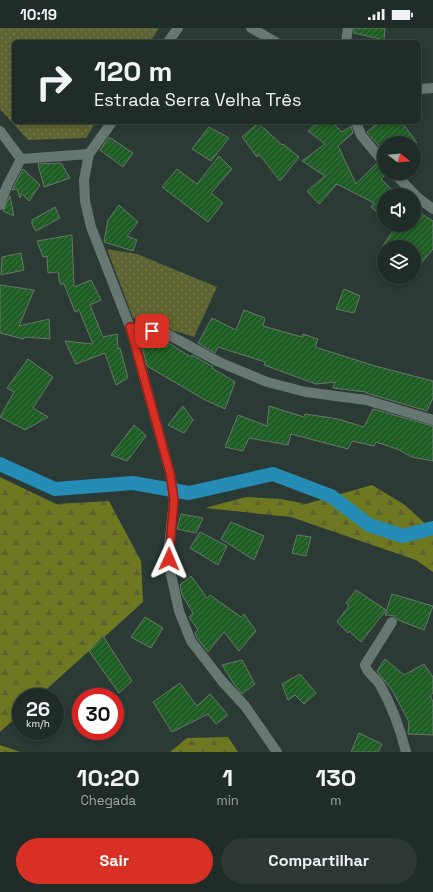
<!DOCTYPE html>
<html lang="pt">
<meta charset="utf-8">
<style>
:root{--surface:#202c28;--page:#2d3834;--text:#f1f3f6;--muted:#a2a7a8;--line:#3d4845;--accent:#d93025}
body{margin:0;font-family:"Space Grotesk",sans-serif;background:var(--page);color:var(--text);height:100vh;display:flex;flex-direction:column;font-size:15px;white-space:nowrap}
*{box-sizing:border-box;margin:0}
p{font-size:13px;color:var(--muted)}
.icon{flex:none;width:22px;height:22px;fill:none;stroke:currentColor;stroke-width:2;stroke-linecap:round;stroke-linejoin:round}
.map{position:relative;height:724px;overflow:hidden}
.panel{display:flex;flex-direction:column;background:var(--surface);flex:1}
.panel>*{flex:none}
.guide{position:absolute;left:12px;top:12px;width:409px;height:84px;border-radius:6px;box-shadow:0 2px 6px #0003,0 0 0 1px var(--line);background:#202c28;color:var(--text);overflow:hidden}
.needle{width:26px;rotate:106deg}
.tools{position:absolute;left:377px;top:108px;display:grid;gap:8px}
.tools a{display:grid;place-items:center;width:44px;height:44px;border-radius:50%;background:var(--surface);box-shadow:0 2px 6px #0003,0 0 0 1px var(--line);font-size:20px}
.speed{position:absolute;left:12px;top:660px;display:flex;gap:8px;font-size:20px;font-weight:700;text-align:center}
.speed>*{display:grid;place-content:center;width:52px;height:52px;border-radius:50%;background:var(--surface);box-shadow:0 2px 6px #0003,0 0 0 1px var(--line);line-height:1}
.speed small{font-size:10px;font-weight:400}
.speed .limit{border:6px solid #d22;background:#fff;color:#111}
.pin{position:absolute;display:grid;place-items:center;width:34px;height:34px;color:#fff;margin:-17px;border-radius:8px;box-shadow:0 2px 6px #0006}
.me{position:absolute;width:44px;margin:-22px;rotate:1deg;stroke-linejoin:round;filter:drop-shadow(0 0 3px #0008)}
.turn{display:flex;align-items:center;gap:14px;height:84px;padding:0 16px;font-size:18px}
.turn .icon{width:52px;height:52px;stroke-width:2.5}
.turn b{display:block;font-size:28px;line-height:34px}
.eta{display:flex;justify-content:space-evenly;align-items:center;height:68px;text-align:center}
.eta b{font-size:24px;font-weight:700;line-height:28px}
.cta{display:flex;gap:8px;margin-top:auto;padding:8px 16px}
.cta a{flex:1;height:46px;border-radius:24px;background:var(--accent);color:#fff;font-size:16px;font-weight:700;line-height:46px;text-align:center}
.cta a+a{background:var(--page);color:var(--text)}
.status{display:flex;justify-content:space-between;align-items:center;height:28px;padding:0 20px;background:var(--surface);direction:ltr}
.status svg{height:11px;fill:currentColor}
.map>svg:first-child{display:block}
.forest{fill:url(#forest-firs)}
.park{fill:url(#park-dots)}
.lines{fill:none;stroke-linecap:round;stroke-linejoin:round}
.canal{stroke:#258cb6;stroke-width:14}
.building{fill:url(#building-hatch);stroke:#6b766a}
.street{stroke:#677873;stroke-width:10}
.secondary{stroke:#677873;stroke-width:10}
.route-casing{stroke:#8d1f18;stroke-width:10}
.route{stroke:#d93025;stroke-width:7}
</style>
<div class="status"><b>10:19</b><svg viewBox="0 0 49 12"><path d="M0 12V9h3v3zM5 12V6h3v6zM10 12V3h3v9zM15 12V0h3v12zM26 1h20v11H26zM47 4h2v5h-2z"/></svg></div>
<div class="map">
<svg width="433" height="724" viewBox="0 0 433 724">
<defs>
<pattern id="forest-firs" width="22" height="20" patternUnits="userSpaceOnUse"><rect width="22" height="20" fill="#6e7820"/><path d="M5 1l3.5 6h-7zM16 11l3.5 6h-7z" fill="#5b6231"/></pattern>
<pattern id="park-dots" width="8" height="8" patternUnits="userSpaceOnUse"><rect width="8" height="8" fill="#5d6431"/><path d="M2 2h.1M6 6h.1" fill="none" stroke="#747a4f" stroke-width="1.8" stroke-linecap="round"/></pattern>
<pattern id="building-hatch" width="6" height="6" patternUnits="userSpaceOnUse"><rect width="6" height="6" fill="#1e5d24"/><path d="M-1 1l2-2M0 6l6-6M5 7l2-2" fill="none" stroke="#3e7444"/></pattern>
</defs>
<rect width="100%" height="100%" fill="#2b3a35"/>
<path class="forest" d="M 0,449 L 56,476 L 109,473 L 141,533 L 143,574 L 38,669 L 21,669 L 21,685 L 0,704 Z
M 372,457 L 405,477 L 433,503 L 433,544 L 416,532 L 291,489 L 205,480 L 246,469 L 281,471 L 306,476 Z
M 228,709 L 238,724 L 170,724 L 187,710 Z
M 0,717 L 20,724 L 0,724 Z"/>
<path class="park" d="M 0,0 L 159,0 L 150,14 L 14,14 L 14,94 L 96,94 L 86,110 L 28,112 L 0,81 Z
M 107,221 L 137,226 L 217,259 L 194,309 L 133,290 Z"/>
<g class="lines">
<path class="canal" d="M 0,436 L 55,461 L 133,455 L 189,465 L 273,446 L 331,468 L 369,497 L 403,508 L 433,500"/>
</g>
<path class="building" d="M 354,0 L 385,0 L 384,12 L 354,5 Z
M 318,94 L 332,94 L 342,104 L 351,98 L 353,105 L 338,118 L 356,156 L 376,136 L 384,141 L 384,148 L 381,151 L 397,167 L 384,167 L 384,190 L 371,179 L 374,175 L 337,156 L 319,176 L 307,163 L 325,148 L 302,133 L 325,116 L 308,103 Z
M 379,94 L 402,94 L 417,115 L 384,115 L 384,124 L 367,104 Z
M 258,95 L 282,117 L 283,116 L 299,129 L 280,153 L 259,126 L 257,129 L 242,109 Z
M 209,99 L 229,110 L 211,133 L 192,121 Z
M 109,109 L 133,125 L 123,139 L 100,122 Z
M 219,128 L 232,141 L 211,165 L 223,175 L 208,194 L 162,159 L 177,141 L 197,156 Z
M 61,135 L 70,150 L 44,159 L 38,136 Z
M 23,141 L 40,157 L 29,173 L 22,166 L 20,170 L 17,161 L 12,162 Z
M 10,168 L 14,188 L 3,183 Z
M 119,177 L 138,194 L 127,208 L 137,212 L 133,223 L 104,214 L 108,192 Z
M 55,179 L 60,190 L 36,203 L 32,196 L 32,192 Z
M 414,181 L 433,193 L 433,221 L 414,243 L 414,219 L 382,219 L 397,197 L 414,197 Z
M 72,207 L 74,259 L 91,252 L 101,272 L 90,277 L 103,309 L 117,306 L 118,321 L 120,320 L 128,350 L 116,357 L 105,325 L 76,336 L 65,313 L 93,316 L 79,282 L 75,284 L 64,256 L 60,256 L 58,244 L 48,245 L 47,228 L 43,229 L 37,213 Z
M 21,225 L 24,242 L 1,247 L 2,229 Z
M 0,257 L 34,262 L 19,298 L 49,291 L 50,311 L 24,309 L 24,311 L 0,305 Z
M 344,261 L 360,268 L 354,285 L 336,281 Z
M 244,282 L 265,290 L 263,298 L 302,309 L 303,306 L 318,311 L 315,319 L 375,338 L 433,353 L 433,370 L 427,383 L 366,365 L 366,364 L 333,360 L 335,354 L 316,356 L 264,337 L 265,334 L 218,319 L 215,325 L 198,315 L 212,290 L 236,302 Z
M 141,308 L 167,314 L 191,329 L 192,327 L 210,337 L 213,338 L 212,340 L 235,354 L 225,381 L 205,372 L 147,338 L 140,310 Z
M 28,331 L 53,349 L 33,380 L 48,389 L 25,402 L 0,389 L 14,364 L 7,360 Z
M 183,378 L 193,392 L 184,405 L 168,397 Z
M 269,378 L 304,389 L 305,386 L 338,391 L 364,399 L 373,381 L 433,398 L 433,433 L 412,429 L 397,421 L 376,414 L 374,418 L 352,413 L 348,421 L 291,406 L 288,417 L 249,410 L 243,423 L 225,419 L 238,387 L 267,398 Z
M 134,397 L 146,408 L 127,433 L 111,427 Z
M 181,486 L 203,490 L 196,505 L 177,501 Z
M 231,494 L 264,508 L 254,532 L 221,511 Z
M 200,504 L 227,518 L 218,537 L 190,520 Z
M 297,507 L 311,509 L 306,528 L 292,525 Z
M 191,548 L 207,570 L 210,567 L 241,589 L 244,586 L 256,603 L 239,623 L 224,604 L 208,624 L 197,610 L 195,605 L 198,602 L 189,589 L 193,585 L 182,567 L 180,557 Z
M 356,562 L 386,582 L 361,614 L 349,603 L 348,605 L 337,594 L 349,578 L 346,575 Z
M 392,566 L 433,578 L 424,602 L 398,592 L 395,588 L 385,587 Z
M 145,589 L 163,600 L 151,620 L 131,609 Z
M 103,608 L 132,653 L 119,665 L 89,623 Z
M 385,631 L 404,647 L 424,636 L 433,649 L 433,665 L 430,667 L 433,674 L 433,707 L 408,706 L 409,694 L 392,662 L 377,643 Z
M 242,632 L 255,656 L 242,666 L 234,656 L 222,637 Z
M 300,646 L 316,665 L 304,676 L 295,667 L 288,672 L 282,656 Z
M 180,655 L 197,678 L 210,666 L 228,687 L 216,696 L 208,686 L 172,704 L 153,674 Z
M 359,705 L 382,716 L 378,724 L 351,724 Z"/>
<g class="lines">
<path class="street" d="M 168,14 L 178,0
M 419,61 L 433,60
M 112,94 L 89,126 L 84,152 L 85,173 L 91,199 L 130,299 L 170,445 L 174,472 L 169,519 L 170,542 L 179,583 L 191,613 L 222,653 L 245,678 L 277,724
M 356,94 L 361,107 L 384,135
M 0,103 L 21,131 L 89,126
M 394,145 L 417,169 L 433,181
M 0,177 L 7,158 L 21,131
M 130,299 L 169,307 L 219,334 L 267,354 L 306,364 L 366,372 L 433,392
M 392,594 L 365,637 C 367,646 376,649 380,657 C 392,678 400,700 406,724"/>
<path class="secondary" d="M 251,0 L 276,14
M 346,14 L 348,0"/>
</g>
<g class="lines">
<defs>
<path id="route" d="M 152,303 L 130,299 L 170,445 L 174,472 L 169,531"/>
</defs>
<use href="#route" class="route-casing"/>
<use href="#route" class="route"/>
</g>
</svg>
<div class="tools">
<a><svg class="needle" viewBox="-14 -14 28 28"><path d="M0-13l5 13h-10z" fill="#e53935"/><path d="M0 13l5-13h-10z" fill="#a2a7a8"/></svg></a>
<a><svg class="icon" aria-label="sound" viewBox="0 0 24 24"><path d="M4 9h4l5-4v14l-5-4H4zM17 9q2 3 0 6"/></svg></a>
<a><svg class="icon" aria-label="layers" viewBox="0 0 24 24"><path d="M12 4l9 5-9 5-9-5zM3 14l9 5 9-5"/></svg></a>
</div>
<div class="speed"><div>26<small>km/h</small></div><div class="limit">30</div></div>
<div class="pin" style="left:152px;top:303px;background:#d93025"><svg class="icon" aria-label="arrive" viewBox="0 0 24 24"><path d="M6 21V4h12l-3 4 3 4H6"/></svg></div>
<svg class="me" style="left:169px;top:531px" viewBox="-20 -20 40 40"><path d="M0-17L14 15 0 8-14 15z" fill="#d93025" stroke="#fff" stroke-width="4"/></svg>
<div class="guide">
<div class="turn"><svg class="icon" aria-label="right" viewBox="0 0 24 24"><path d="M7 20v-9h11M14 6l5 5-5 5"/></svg><div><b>120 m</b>Estrada Serra Velha Três</div></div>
</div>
</div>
<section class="panel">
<div class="eta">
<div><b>10:20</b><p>Chegada</p></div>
<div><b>1</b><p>min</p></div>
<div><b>130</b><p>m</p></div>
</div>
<div class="cta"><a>Sair</a><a>Compartilhar</a></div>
</section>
